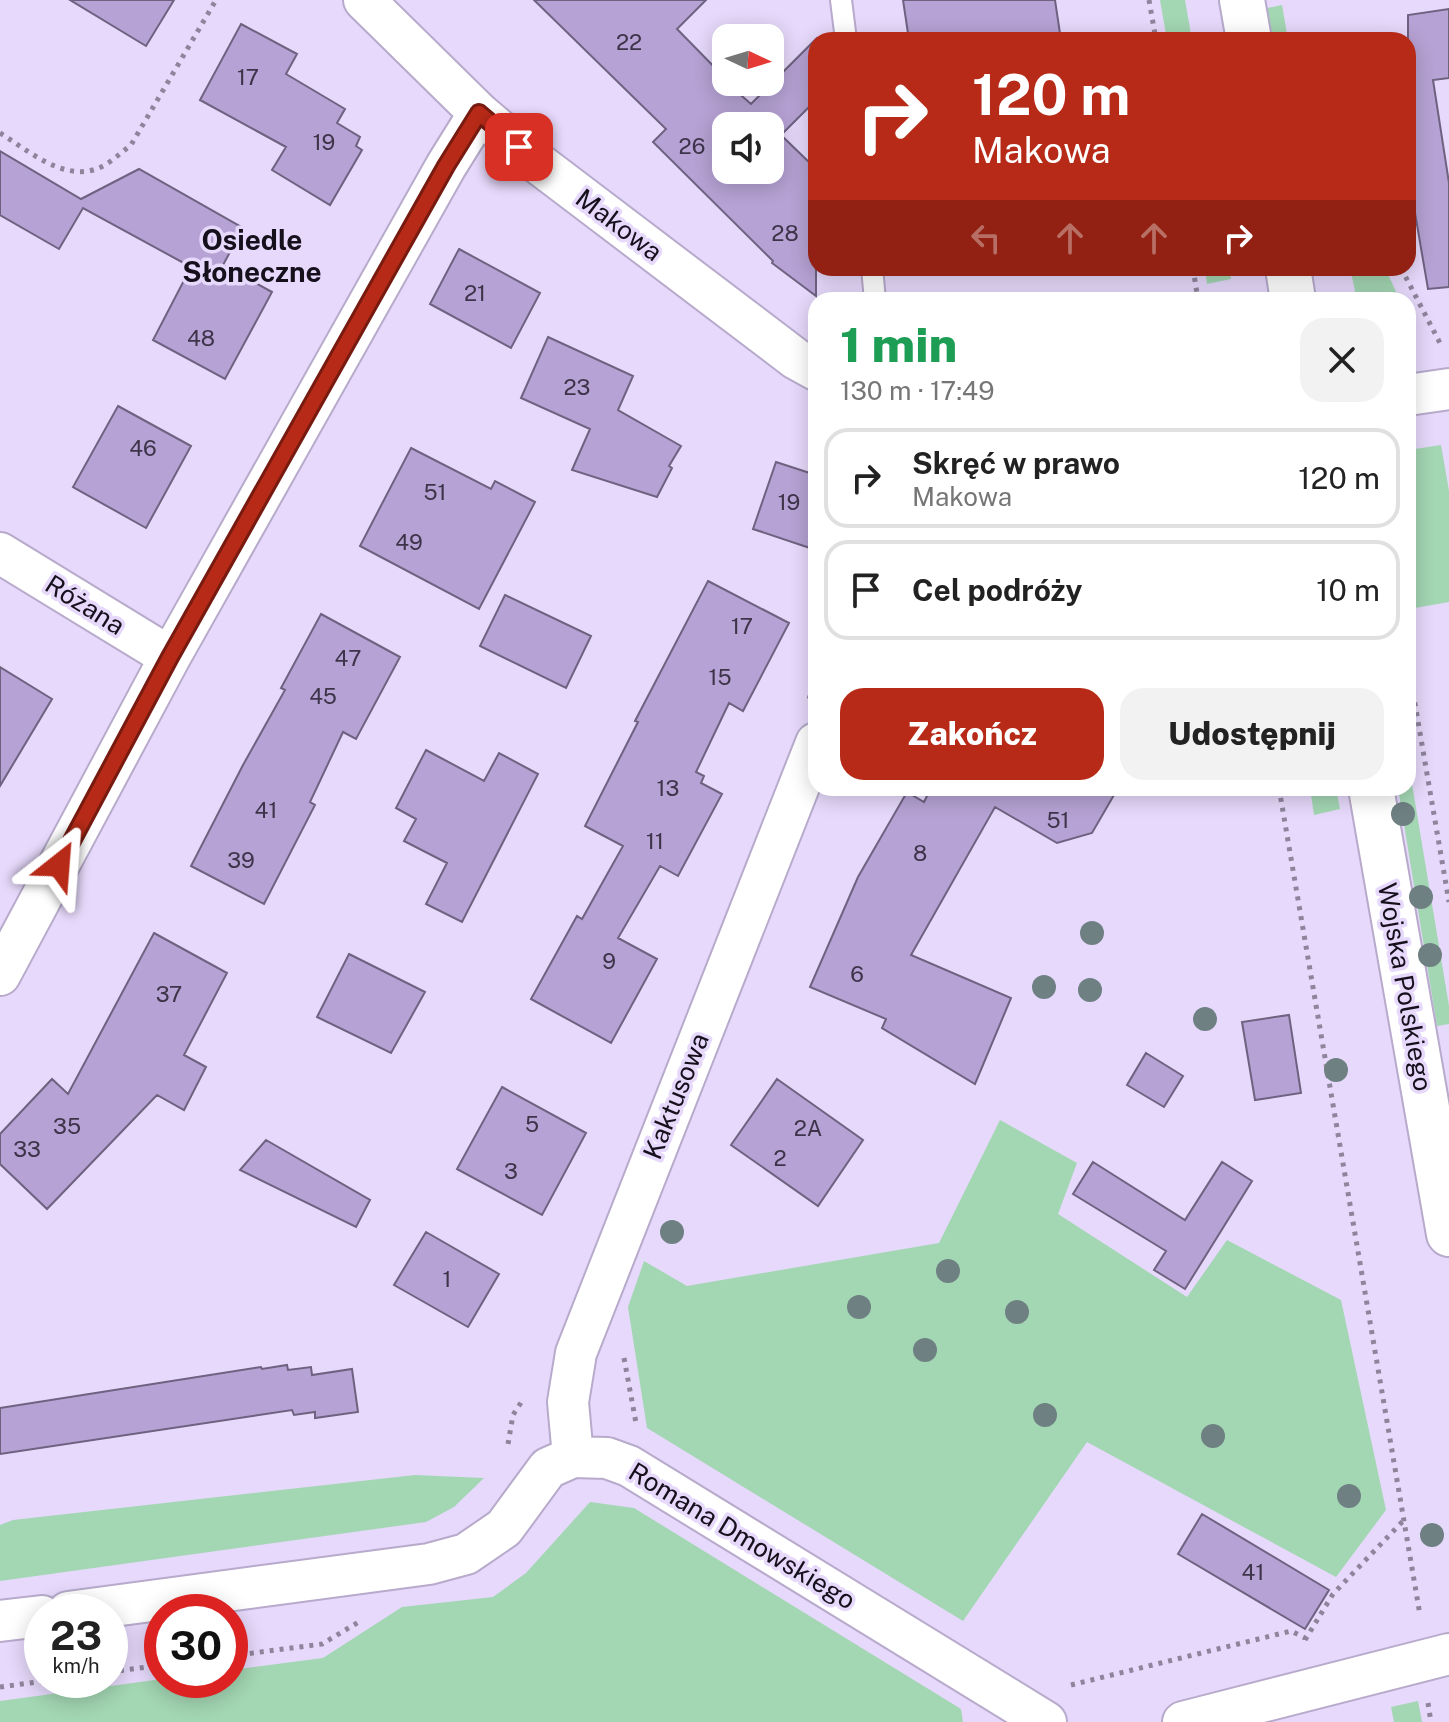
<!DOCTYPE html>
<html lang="pl">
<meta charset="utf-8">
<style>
:root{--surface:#fff;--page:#f2f2f2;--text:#222;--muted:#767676;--line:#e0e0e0;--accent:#b72a18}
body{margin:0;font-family:"Public Sans",sans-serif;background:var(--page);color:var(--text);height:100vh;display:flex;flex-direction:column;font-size:30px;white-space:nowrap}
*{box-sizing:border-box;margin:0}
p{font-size:26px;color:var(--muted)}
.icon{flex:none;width:44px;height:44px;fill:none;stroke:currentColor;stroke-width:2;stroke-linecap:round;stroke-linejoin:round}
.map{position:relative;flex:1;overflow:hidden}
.panel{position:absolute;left:808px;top:292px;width:608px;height:504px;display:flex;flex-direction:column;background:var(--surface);border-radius:24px;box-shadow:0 4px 20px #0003}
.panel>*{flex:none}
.top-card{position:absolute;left:808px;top:32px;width:608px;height:244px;border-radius:24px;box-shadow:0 4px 20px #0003;background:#b72a18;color:#fff;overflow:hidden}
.needle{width:52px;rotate:94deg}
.controls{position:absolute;left:712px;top:24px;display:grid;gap:16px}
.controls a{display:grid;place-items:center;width:72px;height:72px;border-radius:16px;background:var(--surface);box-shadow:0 4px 20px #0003;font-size:40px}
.speed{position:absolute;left:24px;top:1594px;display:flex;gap:16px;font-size:40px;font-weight:700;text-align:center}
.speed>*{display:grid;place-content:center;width:104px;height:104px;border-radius:50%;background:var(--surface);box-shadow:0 4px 20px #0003;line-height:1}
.speed small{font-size:20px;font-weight:400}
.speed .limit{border:12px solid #d22;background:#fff;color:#111}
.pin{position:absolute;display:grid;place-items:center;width:68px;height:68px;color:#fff;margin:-34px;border-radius:16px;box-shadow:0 4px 12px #0006}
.me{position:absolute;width:88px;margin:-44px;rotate:28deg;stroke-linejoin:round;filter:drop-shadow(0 0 6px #0008)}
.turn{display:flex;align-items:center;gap:28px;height:168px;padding:0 32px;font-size:36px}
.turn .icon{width:104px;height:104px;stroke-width:2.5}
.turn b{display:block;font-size:56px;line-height:68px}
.lanes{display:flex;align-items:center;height:76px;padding:0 32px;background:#0003;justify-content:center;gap:40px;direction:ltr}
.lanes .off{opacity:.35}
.round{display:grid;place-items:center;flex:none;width:84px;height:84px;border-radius:24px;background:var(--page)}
.summary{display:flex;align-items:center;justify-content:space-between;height:136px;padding:0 32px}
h1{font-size:48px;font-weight:800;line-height:60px;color:#1e9e55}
.primary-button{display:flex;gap:16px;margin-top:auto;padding:16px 32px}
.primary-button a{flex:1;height:92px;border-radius:24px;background:var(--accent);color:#fff;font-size:32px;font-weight:800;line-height:92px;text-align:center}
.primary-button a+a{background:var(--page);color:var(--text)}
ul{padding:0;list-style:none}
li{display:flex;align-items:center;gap:24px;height:100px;margin:0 16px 12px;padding:0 16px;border:4px solid var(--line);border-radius:24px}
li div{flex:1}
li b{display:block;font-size:30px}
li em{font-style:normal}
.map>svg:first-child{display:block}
.green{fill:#a3d6b3}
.building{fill:#b6a2d4;stroke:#6e6280;stroke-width:2;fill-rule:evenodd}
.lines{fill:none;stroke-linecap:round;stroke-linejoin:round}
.service-casing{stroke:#b7aacb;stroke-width:24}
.minor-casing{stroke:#b7aacb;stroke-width:44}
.secondary-casing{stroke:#b7aacb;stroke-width:48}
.path{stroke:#8e859d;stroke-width:5;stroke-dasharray:4 6;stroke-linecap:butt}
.service{stroke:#fff;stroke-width:20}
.minor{stroke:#fff;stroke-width:40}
.secondary{stroke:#fff;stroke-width:44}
.tree{fill:#6f8083}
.route-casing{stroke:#771b10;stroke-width:20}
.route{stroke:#b72a18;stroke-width:14}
.labels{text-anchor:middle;stroke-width:7;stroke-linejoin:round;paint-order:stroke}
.number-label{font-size:22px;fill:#3d344a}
.street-label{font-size:26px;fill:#15101c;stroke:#e6d9fb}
.neighbourhood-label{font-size:28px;font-weight:bold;fill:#15101c;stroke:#e6d9fb}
</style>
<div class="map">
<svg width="1449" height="1722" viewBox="0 0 1449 1722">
<rect width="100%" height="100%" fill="#e6d9fb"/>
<path class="green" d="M 1160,0 L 1185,0 L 1192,40 L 1167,40 Z
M 1282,5 L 1288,40 L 1273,40 L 1267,8 Z
M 1205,268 L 1229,268 L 1231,279 L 1207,284 Z
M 1350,268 L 1385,268 L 1400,300 L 1357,300 Z
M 1441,445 L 1449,491 L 1449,602 L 1409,609 L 1408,450 Z
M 1408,760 L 1449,1006 L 1449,1024 L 1437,1026 L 1398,788 L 1408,788 Z
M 1310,788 L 1336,788 L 1340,809 L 1314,815 Z
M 1000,1120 L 1077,1163 L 1058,1214 L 1187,1297 L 1227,1240 L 1341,1300 L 1386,1510 L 1336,1577 L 1087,1442 L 963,1621 L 647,1428 L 628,1307 L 644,1261 L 687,1286 L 939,1243 Z
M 415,1475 L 484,1478 L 454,1507 L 426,1522 L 0,1581 L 0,1525 L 13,1520 Z
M 590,1502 L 634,1508 L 961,1709 L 963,1722 L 0,1722 L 0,1701 L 162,1679 L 230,1680 L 230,1670 L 323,1658 L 402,1607 L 493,1597 L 526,1573 Z
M 1418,1701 L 1422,1722 L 1394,1722 L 1391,1707 Z"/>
<path class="building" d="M 70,0 L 174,0 L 146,46 Z
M 534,0 L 706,0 L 677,29 L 726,79 L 726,82 L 751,104 L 816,39 L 816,100 L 781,135 L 816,169 L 816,296 L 772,263 L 773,261 L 653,142 L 666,129 ZM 726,126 L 770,126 L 770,170 L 726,170 Z
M 903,0 L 1055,0 L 1061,40 L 909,40 Z
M 1449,9 L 1449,78 L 1433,80 L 1449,183 L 1449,287 L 1428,289 L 1408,172 L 1408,15 Z
M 241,24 L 297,54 L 286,74 L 345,109 L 337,123 L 360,137 L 356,146 L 362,150 L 330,205 L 272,170 L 286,147 L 200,100 Z
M 0,151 L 81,199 L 139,169 L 243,228 L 223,265 L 272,292 L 225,379 L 153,340 L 191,267 L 83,208 L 59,249 L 0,215 Z
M 459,249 L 540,293 L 511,348 L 430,304 Z
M 548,337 L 633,376 L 618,410 L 681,446 L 669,466 L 672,468 L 657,497 L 572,470 L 590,429 L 521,398 Z
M 118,406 L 191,446 L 146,528 L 73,487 Z
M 411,448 L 491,489 L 495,481 L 535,502 L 479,609 L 360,546 Z
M 776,462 L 816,475 L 816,550 L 753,529 Z
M 708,581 L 789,623 L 743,711 L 729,703 L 696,772 L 704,776 L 701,783 L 722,794 L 678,876 L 660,866 L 618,938 L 657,959 L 611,1043 L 531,999 L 577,916 L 582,919 L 623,846 L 585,826 L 638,722 L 635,721 Z
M 505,595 L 591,636 L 566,688 L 480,646 Z
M 321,614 L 400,657 L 356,739 L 343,732 L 310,802 L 315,805 L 264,904 L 191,866 L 243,765 L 285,690 L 281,688 Z
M 0,667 L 52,699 L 0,786 Z
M 426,750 L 484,781 L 499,753 L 538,774 L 462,922 L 426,904 L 447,863 L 404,841 L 416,819 L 396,808 Z
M 931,788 L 1118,788 L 1092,833 L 1057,843 L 995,807 L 911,955 L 1011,998 L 975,1084 L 882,1028 L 886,1019 L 810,987 L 858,877 L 907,792 L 924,802 Z
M 154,933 L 227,973 L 184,1055 L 206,1067 L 184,1110 L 157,1095 L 47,1209 L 0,1164 L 0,1134 L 52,1079 L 68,1094 Z
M 349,954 L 425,992 L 391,1053 L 317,1017 Z
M 1289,1015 L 1301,1093 L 1255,1100 L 1242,1022 Z
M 1146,1053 L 1183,1076 L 1164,1107 L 1127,1085 Z
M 777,1079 L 863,1140 L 818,1206 L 731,1145 Z
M 502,1087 L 586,1133 L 542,1215 L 457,1169 Z
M 266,1140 L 370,1200 L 356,1227 L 240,1170 Z
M 1093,1162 L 1185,1220 L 1222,1162 L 1252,1181 L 1185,1289 L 1154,1270 L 1166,1251 L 1073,1194 Z
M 426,1232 L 499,1274 L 468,1327 L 394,1285 Z
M 287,1365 L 288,1370 L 311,1367 L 312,1375 L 352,1369 L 358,1412 L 315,1418 L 315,1412 L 294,1415 L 292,1410 L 0,1454 L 0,1408 L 261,1367 L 262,1369 Z
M 1202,1514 L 1329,1590 L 1305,1629 L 1178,1554 Z"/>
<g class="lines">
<defs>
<path id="service" d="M 841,0 L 846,40
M 872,268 L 875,300"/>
<path id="minor" d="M 364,0 L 479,113 L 539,164 L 796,359 L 816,370
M 1408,395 L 1449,389
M 0,553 L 170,657
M 0,975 L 170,657 L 446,166 L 479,113
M 573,1457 L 568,1402 L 576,1353 L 816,743
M 68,1612 L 429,1564 L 466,1554 L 504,1528 L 548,1468 L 573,1457 L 607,1458 L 629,1466 L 1046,1722
M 0,1621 L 42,1616
M 1183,1722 L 1449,1654"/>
<path id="secondary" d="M 1242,0 L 1249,40
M 1288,268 L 1293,300
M 1371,788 L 1449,1234"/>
</defs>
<use href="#service" class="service-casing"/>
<use href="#minor" class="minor-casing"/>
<use href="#secondary" class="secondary-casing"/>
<path class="path" d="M 1149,0 L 1156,40
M 0,133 C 26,149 60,179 93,170 C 108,166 119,154 131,145 L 216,0
M 1193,268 L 1198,300
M 1401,268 L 1441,345
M 1219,300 L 1245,296
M 1408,663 L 1449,902
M 809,699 L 816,681
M 1279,788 L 1420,1615
M 624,1358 L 636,1423
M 508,1444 L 513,1415 L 522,1401
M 1305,1640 L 1333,1594 L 1403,1521
M 230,1656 L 322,1644 L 362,1620
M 110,1672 L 162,1665
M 1071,1685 L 1291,1631 L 1305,1638
M 0,1687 L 52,1680
M 1428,1703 L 1431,1722"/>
<use href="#service" class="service"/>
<use href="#minor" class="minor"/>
<use href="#secondary" class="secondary"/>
</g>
<g class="tree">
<circle cx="1403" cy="814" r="12"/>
<circle cx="1421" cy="897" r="12"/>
<circle cx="1092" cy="933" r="12"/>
<circle cx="1430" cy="955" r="12"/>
<circle cx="1044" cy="987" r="12"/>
<circle cx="1090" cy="990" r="12"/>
<circle cx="1205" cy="1019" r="12"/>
<circle cx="1336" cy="1070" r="12"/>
<circle cx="672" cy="1232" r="12"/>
<circle cx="948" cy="1271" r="12"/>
<circle cx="859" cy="1307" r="12"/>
<circle cx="1017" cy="1312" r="12"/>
<circle cx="925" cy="1350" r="12"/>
<circle cx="1045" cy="1415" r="12"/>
<circle cx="1213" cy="1436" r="12"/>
<circle cx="1349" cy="1496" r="12"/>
<circle cx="1432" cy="1535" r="12"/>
</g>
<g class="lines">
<defs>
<path id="route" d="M 59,865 L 170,657 L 446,166 L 479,113 L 519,147"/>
</defs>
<use href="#route" class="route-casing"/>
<use href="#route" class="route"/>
</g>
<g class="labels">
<g class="number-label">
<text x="629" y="50">22</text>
<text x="248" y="85">17</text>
<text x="324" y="150">19</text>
<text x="692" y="154">26</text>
<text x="785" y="241">28</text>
<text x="475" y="301">21</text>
<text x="201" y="346">48</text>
<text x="577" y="395">23</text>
<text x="143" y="456">46</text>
<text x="435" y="500">51</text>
<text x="789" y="510">19</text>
<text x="409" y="550">49</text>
<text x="742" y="634">17</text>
<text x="348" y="666">47</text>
<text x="720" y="685">15</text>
<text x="323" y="704">45</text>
<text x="668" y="796">13</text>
<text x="266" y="818">41</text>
<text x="1058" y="828">51</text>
<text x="655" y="849">11</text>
<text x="920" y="861">8</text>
<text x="241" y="868">39</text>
<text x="609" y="969">9</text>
<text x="857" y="982">6</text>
<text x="169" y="1002">37</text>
<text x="532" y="1132">5</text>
<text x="67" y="1134">35</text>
<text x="808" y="1136">2A</text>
<text x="27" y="1157">33</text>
<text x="780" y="1166">2</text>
<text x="511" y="1179">3</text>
<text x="447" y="1287">1</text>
<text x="1253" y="1580">41</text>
</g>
<g class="street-label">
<text transform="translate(619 225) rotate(37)" y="9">Makowa</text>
<text transform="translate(85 605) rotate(32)" y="9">Różana</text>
<text transform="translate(1405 987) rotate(80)" y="9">Wojska Polskiego</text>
<text transform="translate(676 1096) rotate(-68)" y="9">Kaktusowa</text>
<text transform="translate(742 1536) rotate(31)" y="9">Romana Dmowskiego</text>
</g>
<g class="neighbourhood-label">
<text x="252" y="250">Osiedle<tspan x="252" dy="32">Słoneczne</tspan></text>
</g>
</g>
</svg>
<div class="controls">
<a><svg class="needle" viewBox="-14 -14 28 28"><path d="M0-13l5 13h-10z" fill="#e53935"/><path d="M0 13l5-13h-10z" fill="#767676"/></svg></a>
<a><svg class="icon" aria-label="sound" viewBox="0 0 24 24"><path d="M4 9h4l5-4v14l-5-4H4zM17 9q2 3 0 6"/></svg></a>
</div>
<div class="speed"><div>23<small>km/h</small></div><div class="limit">30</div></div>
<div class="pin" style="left:519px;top:147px;background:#d93025"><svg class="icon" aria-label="arrive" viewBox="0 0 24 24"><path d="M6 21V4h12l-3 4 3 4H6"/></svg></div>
<svg class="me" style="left:59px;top:865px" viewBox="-20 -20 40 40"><path d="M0-17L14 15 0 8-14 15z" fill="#b72a18" stroke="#fff" stroke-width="4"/></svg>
<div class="top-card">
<div class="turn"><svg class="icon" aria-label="right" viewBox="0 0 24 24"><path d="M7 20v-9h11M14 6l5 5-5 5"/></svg><div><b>120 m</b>Makowa</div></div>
<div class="lanes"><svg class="icon off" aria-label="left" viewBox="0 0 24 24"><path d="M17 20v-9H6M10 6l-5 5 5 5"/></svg><svg class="icon off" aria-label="ahead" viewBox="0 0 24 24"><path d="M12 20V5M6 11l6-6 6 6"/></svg><svg class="icon off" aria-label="ahead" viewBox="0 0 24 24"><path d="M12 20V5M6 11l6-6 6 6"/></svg><svg class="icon" aria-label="right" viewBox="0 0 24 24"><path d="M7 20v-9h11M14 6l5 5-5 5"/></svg></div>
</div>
<section class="panel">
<div class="summary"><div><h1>1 min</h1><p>130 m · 17:49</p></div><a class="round"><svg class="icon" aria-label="close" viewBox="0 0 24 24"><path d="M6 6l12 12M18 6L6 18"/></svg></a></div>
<ul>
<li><svg class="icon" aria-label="right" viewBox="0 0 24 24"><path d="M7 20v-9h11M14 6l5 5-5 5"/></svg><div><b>Skręć w prawo</b><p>Makowa</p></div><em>120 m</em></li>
<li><svg class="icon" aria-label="arrive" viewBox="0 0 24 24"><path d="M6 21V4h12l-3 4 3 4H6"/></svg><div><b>Cel podróży</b></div><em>10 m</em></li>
</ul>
<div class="primary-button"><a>Zakończ</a><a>Udostępnij</a></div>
</section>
</div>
